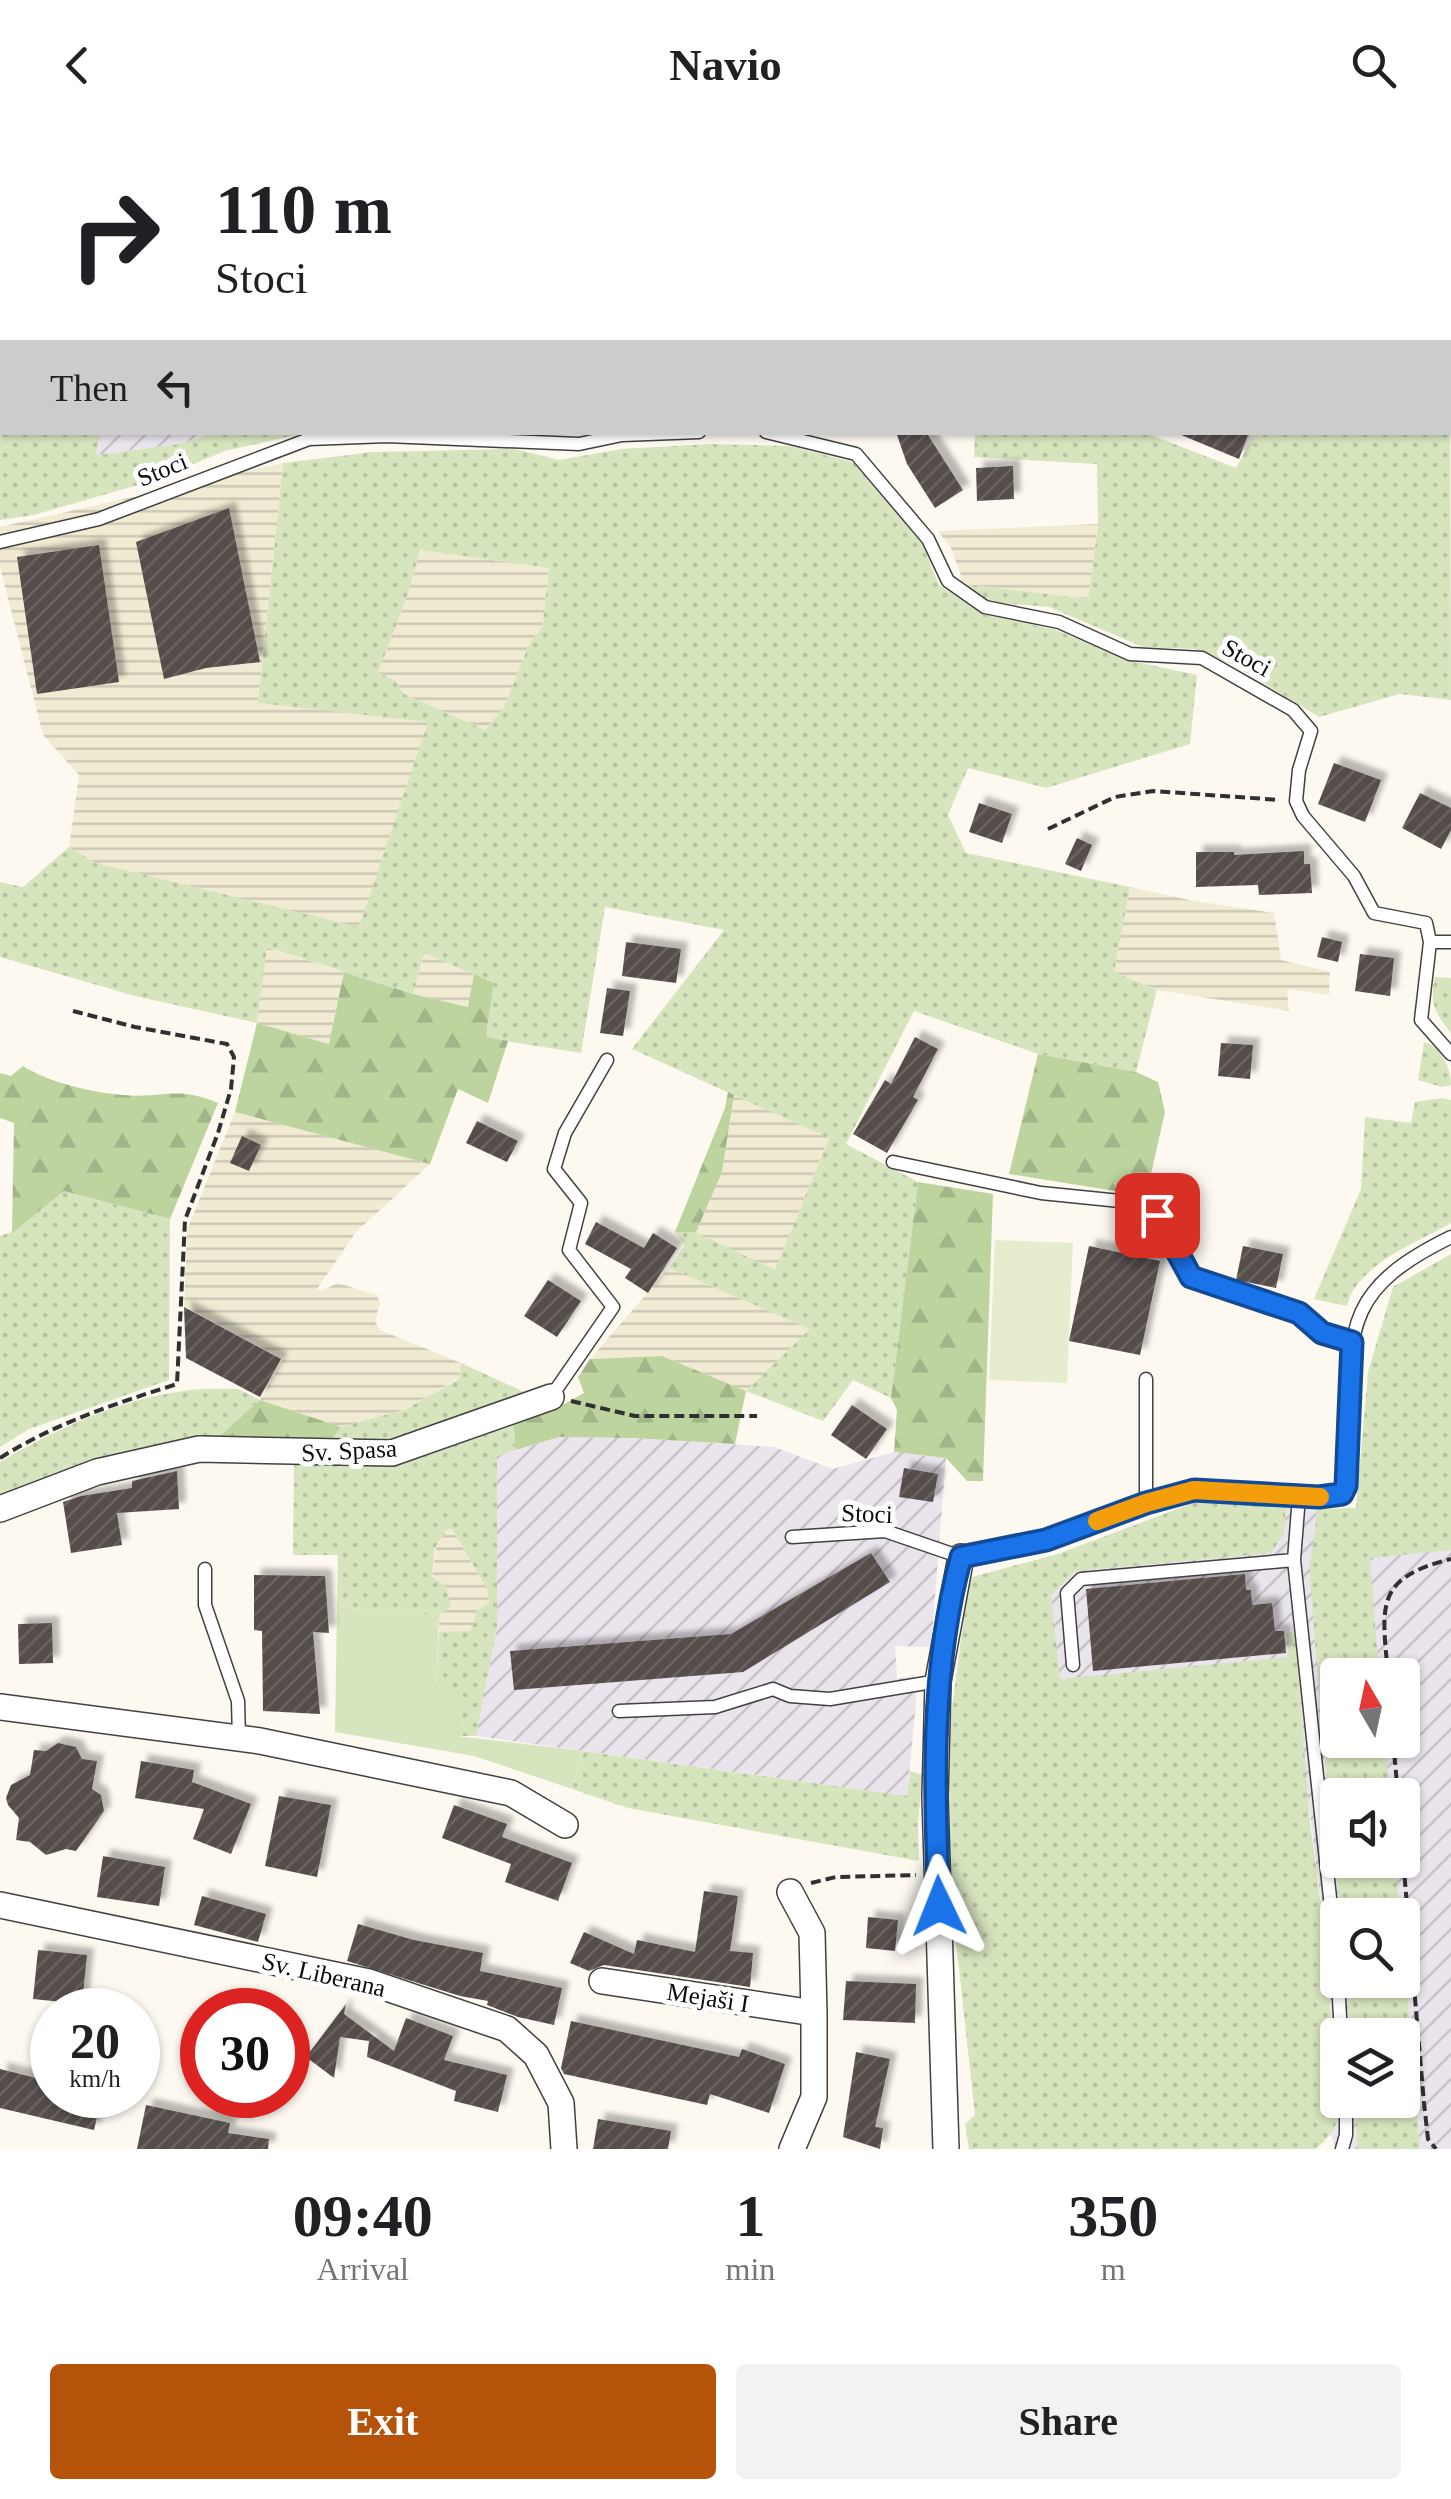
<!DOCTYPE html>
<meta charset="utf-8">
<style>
:root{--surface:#fff;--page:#f2f2f2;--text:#202124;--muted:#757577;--accent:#b45309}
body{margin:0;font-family:Georgia,serif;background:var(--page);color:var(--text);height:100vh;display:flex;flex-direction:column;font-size:38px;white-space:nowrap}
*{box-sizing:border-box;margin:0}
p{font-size:32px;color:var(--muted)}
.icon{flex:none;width:55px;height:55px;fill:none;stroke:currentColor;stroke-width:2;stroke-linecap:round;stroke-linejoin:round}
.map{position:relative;height:2019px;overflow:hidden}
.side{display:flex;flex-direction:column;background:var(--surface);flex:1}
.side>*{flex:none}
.top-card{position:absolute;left:0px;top:0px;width:1452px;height:305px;box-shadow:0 2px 8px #0004;background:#fff;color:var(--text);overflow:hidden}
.needle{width:65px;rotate:351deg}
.controls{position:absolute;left:1320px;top:1528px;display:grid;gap:20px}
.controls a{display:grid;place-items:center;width:100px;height:100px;border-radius:10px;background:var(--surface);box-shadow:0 2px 8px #0004;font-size:50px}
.speed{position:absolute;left:30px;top:1858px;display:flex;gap:20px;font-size:50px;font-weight:700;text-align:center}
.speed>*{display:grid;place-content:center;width:130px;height:130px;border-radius:50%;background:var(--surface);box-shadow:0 2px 8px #0004;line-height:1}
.speed small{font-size:25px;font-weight:400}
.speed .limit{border:15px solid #d22;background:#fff;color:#111}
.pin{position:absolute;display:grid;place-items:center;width:85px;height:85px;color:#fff;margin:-42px;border-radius:20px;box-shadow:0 5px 15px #0006}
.me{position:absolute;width:110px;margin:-55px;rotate:358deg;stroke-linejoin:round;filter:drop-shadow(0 0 8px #0008)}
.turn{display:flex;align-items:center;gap:35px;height:210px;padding:0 50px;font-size:45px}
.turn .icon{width:130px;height:130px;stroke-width:2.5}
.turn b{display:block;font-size:70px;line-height:85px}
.then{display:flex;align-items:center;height:95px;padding:0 50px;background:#0003;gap:20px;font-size:38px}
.eta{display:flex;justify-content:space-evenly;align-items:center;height:170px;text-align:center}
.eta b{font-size:60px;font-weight:800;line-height:70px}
.cta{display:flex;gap:20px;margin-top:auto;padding:20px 50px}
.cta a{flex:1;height:115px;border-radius:10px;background:var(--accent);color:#fff;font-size:40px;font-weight:800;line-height:115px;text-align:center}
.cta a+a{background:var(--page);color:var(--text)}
header{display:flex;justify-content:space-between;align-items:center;height:130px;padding:0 50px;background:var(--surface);font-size:45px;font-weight:800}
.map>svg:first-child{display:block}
.industrial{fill:url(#industrial-furrows);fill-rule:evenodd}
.farmland{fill:url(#farmland-rules)}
.grass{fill:url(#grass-dots);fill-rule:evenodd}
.forest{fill:url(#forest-firs)}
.garden{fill:#d7e5be}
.pitch{fill:#e6edce}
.building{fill:url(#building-hatch);filter:url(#shadow)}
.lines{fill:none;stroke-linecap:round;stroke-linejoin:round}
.lane-casing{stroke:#414141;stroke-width:15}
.street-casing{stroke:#414141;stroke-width:28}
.path{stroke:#303030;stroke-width:4;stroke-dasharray:10 5;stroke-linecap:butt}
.lane{stroke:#fff;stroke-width:12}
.street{stroke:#fff;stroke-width:25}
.route-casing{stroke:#114b97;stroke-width:25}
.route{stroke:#1a73e8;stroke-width:18}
.slow{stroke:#f59e0b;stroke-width:18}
.labels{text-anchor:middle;stroke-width:10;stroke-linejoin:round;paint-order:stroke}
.street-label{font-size:25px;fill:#0e0e0e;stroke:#fff}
</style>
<header><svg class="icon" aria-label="back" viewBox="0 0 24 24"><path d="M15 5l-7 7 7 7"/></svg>Navio<svg class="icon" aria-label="search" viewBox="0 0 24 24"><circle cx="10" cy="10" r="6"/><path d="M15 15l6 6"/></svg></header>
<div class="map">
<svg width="1451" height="2019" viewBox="0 0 1451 2019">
<defs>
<pattern id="industrial-furrows" width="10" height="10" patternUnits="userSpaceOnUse" patternTransform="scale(2.5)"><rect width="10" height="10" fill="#eae4ec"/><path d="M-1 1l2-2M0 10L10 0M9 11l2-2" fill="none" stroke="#c8c2c9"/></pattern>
<pattern id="farmland-rules" width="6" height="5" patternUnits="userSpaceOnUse" patternTransform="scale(2.5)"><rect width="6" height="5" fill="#f1ebd3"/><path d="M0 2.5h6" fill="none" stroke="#cdc8b4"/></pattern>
<pattern id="grass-dots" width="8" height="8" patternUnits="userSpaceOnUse" patternTransform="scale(2.5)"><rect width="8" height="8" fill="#d7e5be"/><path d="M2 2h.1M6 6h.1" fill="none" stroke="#b7c3a2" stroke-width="1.8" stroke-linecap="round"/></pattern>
<pattern id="forest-firs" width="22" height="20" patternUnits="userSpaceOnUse" patternTransform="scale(2.5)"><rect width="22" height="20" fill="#bdd49f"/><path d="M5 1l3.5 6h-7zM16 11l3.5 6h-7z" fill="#a1b588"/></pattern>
<pattern id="building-hatch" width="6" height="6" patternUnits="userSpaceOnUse" patternTransform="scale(2.5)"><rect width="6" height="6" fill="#564e4c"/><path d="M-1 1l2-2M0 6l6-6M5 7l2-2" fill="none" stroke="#696361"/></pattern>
<filter id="shadow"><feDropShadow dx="7" dy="-7" stdDeviation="2.5" flood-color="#0004"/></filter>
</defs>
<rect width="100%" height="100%" fill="#fdf9f1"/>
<path class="industrial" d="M 0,0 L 723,0 L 729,2 L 2,2 L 2,236 Z
M 100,303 L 218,303 L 179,314 L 95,325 Z
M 559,1307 L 632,1308 L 774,1317 L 833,1339 L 894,1322 L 946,1328 L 931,1517 L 895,1516 L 897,1549 L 915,1545 L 916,1574 L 907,1666 L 476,1606 L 497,1498 L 497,1326 Z
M 1196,1372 L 1451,1385 L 1451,2019 L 1336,2019 L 1331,2004 L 1337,1992 L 1338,1970 L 1402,1970 L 1402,1905 L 1338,1905 L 1337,1969 L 1327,1820 L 1307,1660 L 950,1595 L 969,1448 L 1058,1424 ZM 1338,1545 L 1402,1545 L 1402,1610 L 1338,1610 ZM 1338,1665 L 1402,1665 L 1402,1730 L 1338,1730 ZM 1338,1785 L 1402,1785 L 1402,1850 L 1338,1850 Z"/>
<path class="farmland" d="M 283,333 L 258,572 L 429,592 L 359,798 L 96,733 L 69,717 L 79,645 L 43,605 L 0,437 L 0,397 Z
M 1098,394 L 1088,469 L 964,454 L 951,418 L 938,401 Z
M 420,420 L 549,438 L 542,498 L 530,512 L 504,577 L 485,600 L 403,564 L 395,550 L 378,543 L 409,461 Z
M 1130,757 L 1189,770 L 1274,783 L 1281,830 L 1330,842 L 1329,865 L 1287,859 L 1289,881 L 1157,860 L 1114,842 Z
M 266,817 L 344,842 L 329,914 L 257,893 Z
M 424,823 L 474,844 L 469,877 L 413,864 Z
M 734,965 L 829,1007 L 775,1141 L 696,1102 L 722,1042 Z
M 235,982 L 430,1034 L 356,1102 L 317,1159 L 321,1161 L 338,1153 L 377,1165 L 380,1174 L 375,1191 L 380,1200 L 461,1233 L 459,1248 L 406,1279 L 341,1297 L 260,1270 L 283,1229 L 184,1176 L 187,1100 Z
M 669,1138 L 811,1199 L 746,1261 L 662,1226 L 590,1229 Z
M 452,1399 L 486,1457 L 489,1474 L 478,1479 L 470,1502 L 439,1502 L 439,1485 L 451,1476 L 432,1448 L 436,1418 L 447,1400 Z"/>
<path class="grass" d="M 833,0 L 1451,0 L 1451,163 L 1450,2 L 833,2 Z
M 1450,228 L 1451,570 L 1400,564 L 1319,587 L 1233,535 L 1195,519 L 1143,517 L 1049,477 L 989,472 L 964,454 L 1088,469 L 1098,395 L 1097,334 L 974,327 L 975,303 L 1146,303 L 1236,338 L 1255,303 L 1450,302 Z
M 0,236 L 2,302 L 100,303 L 96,325 L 179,314 L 218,303 L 306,303 L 225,321 L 155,350 L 34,385 L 0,390 Z
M 710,314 L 789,316 L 853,332 L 920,409 L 939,455 L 982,484 L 1056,500 L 1127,530 L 1197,545 L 1190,614 L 1046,658 L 968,638 L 948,685 L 966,723 L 1130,757 L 1114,842 L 1157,860 L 1136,942 L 1038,924 L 914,881 L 846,1014 L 918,1052 L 891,1268 L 853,1250 L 823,1291 L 746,1261 L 810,1199 L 669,1138 L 685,1115 L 675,1102 L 696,1102 L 775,1140 L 829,1008 L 632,919 L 724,800 L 605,777 L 581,923 L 486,908 L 494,853 L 424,823 L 413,864 L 267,817 L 257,893 L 135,866 L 0,827 L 0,752 L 23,757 L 69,717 L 96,733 L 359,797 L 428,592 L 258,573 L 283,333 L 373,322 L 515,319 L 559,330 L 621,319 ZM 420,420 L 549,438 L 542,498 L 530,512 L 504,577 L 485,600 L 404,564 L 395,550 L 378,543 L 409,461 Z
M 1435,847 L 1451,848 L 1451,903 C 1435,883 1429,872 1435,847 Z
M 1424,912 C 1441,916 1451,938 1451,955 L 1442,957 L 1418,950 Z
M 1442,968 L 1451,970 L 1451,1093 C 1417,1113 1357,1134 1347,1176 L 1314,1169 L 1361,1059 L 1365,987 L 1411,993 L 1415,972 Z
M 64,1061 L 170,1089 L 169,1250 L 29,1299 L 0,1317 L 0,1106 L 12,1102 Z
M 1451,1124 L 1451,1420 L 1370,1428 L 1379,1545 L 1338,1545 L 1338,1610 L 1385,1610 L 1390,1665 L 1338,1665 L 1338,1730 L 1395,1730 L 1400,1785 L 1341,1785 C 1329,1672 1318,1560 1310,1447 C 1308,1423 1318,1402 1316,1379 L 1356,1378 L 1368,1242 L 1393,1157 Z
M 461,1233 L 533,1266 L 373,1317 L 325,1318 L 341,1297 L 406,1279 L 459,1249 Z
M 238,1259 L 260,1270 L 213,1312 C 135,1311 72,1340 0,1366 L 0,1332 C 56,1299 118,1270 183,1261 C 201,1258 220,1259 238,1259 Z
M 513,1290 L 516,1320 L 497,1326 L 497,1498 L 476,1606 L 457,1606 L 436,1560 L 439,1502 L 470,1501 L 478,1479 L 489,1473 L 486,1457 L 452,1399 L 447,1400 L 435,1418 L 432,1447 L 446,1456 L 451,1477 L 439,1485 L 337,1477 L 338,1425 L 293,1425 L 294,1331 Z
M 1196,1372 L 1286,1377 L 1284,1403 L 1271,1423 L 1075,1441 L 1051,1466 L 1060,1549 L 1288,1527 L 1287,1503 L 1295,1502 L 1310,1692 L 1327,1820 L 1337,1992 L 1331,2004 L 1316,2019 L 969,2019 L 965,1994 L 975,1985 L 953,1784 L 949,1657 L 950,1595 L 969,1448 L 1058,1424 Z
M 583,1621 L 907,1666 L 910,1641 L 923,1645 L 918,1692 L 919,1731 L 628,1678 L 572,1659 Z
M 1403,1815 L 1420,2019 L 1358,2019 L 1354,1970 L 1402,1970 L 1402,1905 L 1350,1905 L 1347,1850 L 1402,1850 Z"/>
<path class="forest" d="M 344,842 L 413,864 L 468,877 L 474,844 L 494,853 L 486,907 L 508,911 L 488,973 L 458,959 L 430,1034 L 235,982 L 257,893 L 329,914 Z
M 1038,924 L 1136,942 L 1158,952 L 1165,982 L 1146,1066 L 1009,1044 Z
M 23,936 C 47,952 94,963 123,965 C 163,969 176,955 218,973 L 170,1089 L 64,1061 L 12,1103 L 14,993 L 0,988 L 0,943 L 11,946 Z
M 728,962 L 734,965 L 722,1042 L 696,1102 L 675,1102 L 725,978 Z
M 918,1052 L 993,1064 L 983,1351 L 967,1351 L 946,1328 L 894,1322 L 897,1280 L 891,1268 Z
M 662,1226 L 746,1261 L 735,1314 L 632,1308 L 559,1307 L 516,1320 L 513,1290 L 557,1278 L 584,1263 L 578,1247 L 590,1229 Z
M 260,1270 L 341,1297 L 325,1318 L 213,1312 Z"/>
<path class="garden" d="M 337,1477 L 439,1485 L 436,1560 L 458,1566 L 457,1606 L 583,1621 L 572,1659 L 474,1626 L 335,1602 Z"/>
<path class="pitch" d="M 995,1110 L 1073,1113 L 1067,1253 L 989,1250 Z"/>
<path class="building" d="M 896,302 L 926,302 L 963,360 L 935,378 L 907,334 Z
M 1174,302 L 1249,302 L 1239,329 Z
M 1013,336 L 1014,369 L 977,371 L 976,338 Z
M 229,378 L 260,532 L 206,538 L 164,549 L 136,412 Z
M 99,415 L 119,552 L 37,564 L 17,427 Z
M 1334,633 L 1381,650 L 1365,692 L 1318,674 Z
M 1420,663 L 1451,678 L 1451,700 L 1441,719 L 1402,698 Z
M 979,673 L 1012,684 L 1002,713 L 969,702 Z
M 1077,708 L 1092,715 L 1081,741 L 1065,734 Z
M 1304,721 L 1304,734 L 1310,734 L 1312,763 L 1259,765 L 1258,755 L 1196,757 L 1196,722 L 1234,722 L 1234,725 Z
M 1322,807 L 1342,812 L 1338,832 L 1317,827 Z
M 626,812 L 681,819 L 676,853 L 622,846 Z
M 1360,824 L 1394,828 L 1390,866 L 1355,861 Z
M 607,858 L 630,861 L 623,906 L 600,903 Z
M 915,907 L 938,919 L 913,967 L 918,970 L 887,1023 L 853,1004 L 885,950 L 891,954 Z
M 1221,913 L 1253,915 L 1250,949 L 1218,946 Z
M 477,991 L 518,1011 L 507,1032 L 466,1013 Z
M 242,1006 L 261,1015 L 249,1041 L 230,1033 Z
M 596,1092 L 644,1118 L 653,1103 L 677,1118 L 648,1163 L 625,1148 L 631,1139 L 585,1114 Z
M 1089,1116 L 1160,1131 L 1140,1225 L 1069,1211 Z
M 1243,1116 L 1283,1124 L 1276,1158 L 1236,1150 Z
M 548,1150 L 581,1171 L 557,1207 L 524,1186 Z
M 184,1177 L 281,1229 L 260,1267 L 186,1228 Z
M 852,1275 L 887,1299 L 866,1329 L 831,1305 Z
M 904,1338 L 938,1344 L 933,1372 L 899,1367 Z
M 177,1341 L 179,1379 L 117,1383 L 122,1415 L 71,1423 L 63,1372 L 81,1366 L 132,1358 L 132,1351 Z
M 871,1423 L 890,1452 L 743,1542 L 514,1560 L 510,1521 L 731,1504 Z
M 1245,1444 L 1246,1460 L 1251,1460 L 1252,1475 L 1272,1473 L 1275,1501 L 1284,1501 L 1286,1523 L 1093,1541 L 1086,1459 Z
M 254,1445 L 325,1446 L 329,1503 L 313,1502 L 320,1584 L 263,1581 L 262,1501 L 254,1500 Z
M 52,1493 L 53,1533 L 19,1534 L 18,1494 Z
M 58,1613 L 76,1617 L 82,1629 L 97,1631 L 92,1659 L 101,1665 L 104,1681 L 76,1721 L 66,1719 L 46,1725 L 30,1712 L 16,1710 L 19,1688 L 8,1675 L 6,1668 L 11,1655 L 30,1645 L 34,1620 L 46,1621 Z
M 141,1631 L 194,1640 L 192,1652 L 251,1674 L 231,1724 L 193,1709 L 204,1679 L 135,1668 Z
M 279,1666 L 331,1675 L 317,1747 L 265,1736 Z
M 454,1675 L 507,1694 L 502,1707 L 572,1733 L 558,1771 L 505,1752 L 511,1734 L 442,1708 Z
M 103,1726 L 165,1737 L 159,1776 L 97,1767 Z
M 704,1761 L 738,1766 L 730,1821 L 753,1823 L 750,1857 L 604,1835 L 589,1841 L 570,1833 L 584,1802 L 634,1824 L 637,1810 L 695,1822 Z
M 202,1766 L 266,1784 L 258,1812 L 194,1795 Z
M 868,1787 L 898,1790 L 895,1821 L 866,1818 Z
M 358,1794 L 414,1810 L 483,1823 L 480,1841 L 562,1858 L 554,1895 L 518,1887 L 487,1875 L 488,1871 L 460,1866 L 347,1831 Z
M 38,1820 L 87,1825 L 82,1874 L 33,1869 Z
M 846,1851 L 916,1854 L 915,1893 L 843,1890 Z
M 346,1874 L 344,1884 L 394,1921 L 406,1888 L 453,1906 L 444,1930 L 507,1945 L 498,1982 L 454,1971 L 456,1961 L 367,1927 L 369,1911 L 340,1907 L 334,1948 L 306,1927 Z
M 571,1891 L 739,1927 L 742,1919 L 785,1934 L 769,1983 L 710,1964 L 707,1975 L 564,1944 L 561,1938 Z
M 856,1922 L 890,1929 L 875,1997 L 883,1998 L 880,2019 L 843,2007 Z
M 0,1939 L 52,1952 L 52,1965 L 102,1965 L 94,2000 L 0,1978 Z
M 146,1975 L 230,1993 L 228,2003 L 269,2009 L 268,2019 L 137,2019 Z
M 598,1989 L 671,2001 L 668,2019 L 593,2019 Z"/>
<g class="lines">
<defs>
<path id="lane" d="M 128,0 L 138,2
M 766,302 L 856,324 L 928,409 L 948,451 L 985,477 L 1059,492 L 1130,524 L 1202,528 L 1293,580 L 1311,601 L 1299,640 L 1296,671 L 1303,686 L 1354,746 L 1374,783 L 1426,793 L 1430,812 L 1421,890 L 1451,924
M 0,412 L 99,389 L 309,309 L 387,306 L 579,314 L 622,305 L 699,302
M 1430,812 L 1451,812
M 893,1032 L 1041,1063 L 1120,1071 L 1157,1085 L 1191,1147 L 1299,1183 L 1322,1203 L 1352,1212
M 551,1267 L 613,1177 L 569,1120 L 581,1073 L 554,1039 L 565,1003 L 607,930
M 1146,1373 L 1146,1249
M 792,1407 L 885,1401 L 961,1427 L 1046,1410 L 1146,1373 L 1194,1360 L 1319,1367 L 1342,1364 C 1351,1345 1348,1323 1348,1302 C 1349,1195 1347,1158 1451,1107
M 1294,1430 L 1299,1366
M 205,1439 L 205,1475 L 238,1571 L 239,1609
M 1073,1535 L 1067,1463 L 1081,1449 L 1294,1430 L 1338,1843
M 619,1581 L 715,1577 L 773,1559 L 790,1566 L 830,1569 L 938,1551
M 1338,1850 L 1341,1905
M 1342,2019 L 1346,2005 L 1346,1970"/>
<path id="street" d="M 654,0 L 657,2
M 0,1379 L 97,1342 L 199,1319 L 392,1323 L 551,1267
M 0,1577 L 260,1611 L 511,1663 L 565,1695
M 790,1762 L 812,1803 L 814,1883 L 814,1967 L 792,2019
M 0,1775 L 369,1852 L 507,1899 L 536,1925 L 561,1973 L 564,2019
M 602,1851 L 814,1883
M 946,2019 L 935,1667 L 938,1551 L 961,1427"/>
</defs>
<use href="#lane" class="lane-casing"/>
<use href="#street" class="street-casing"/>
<path class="path" d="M 1291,0 L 1292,2
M 1197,2 L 1205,0
M 1450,149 L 1451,149
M 1048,699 L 1115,667 L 1153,661 L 1280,670
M 571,1271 L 635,1286 L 757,1286
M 0,1328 C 56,1293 114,1274 177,1254 L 185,1090 L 218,1003 L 231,959 L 234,927 L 227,914 L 135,897 L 73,881
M 1388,1545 C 1382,1476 1374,1448 1451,1429
M 1393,1610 L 1398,1665
M 1402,1717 L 1424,1973 L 1428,2009 L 1436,2019
M 811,1753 L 836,1747 L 916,1745"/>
<use href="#lane" class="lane"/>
<use href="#street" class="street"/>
</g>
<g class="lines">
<defs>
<path id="route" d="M 939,1776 C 934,1659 930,1541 961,1427 L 1046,1410 L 1146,1373 L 1194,1360 L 1319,1367 L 1342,1364 L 1346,1356 L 1352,1212 L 1322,1203 L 1299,1183 L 1191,1147 L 1157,1085"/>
</defs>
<use href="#route" class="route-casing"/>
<use href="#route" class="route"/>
<path class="slow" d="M 1097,1391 L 1146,1373 L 1194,1360 L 1320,1367"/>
</g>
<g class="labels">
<g class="street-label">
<text transform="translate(162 339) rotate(-22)" y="9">Stoci</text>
<text transform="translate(1247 527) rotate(29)" y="9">Stoci</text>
<text transform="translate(349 1320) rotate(-3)" y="9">Sv. Spasa</text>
<text transform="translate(867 1383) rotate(2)" y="9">Stoci</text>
<text transform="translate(324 1844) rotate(13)" y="9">Sv. Liberana</text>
<text transform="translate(708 1867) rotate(9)" y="9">Mejaši I</text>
</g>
</g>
</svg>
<div class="controls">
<a><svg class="needle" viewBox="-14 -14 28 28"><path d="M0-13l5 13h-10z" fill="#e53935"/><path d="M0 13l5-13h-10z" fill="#757577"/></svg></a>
<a><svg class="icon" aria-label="sound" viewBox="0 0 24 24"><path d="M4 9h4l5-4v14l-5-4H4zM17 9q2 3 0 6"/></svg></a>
<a><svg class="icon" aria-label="search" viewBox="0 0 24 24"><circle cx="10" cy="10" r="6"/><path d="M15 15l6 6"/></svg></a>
<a><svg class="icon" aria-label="layers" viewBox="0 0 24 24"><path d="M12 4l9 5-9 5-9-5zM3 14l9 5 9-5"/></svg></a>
</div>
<div class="speed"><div>20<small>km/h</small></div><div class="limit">30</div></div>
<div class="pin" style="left:1157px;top:1085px;background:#d93025"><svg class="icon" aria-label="arrive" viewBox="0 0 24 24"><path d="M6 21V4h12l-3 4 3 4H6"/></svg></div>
<svg class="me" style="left:939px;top:1776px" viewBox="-20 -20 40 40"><path d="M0-17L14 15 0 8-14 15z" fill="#1a73e8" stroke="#fff" stroke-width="4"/></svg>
<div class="top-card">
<div class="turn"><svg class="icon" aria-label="right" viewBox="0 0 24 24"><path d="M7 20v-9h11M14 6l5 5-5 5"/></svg><div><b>110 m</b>Stoci</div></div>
<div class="then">Then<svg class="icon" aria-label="left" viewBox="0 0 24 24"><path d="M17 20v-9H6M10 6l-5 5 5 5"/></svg></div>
</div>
</div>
<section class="side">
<div class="eta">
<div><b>09:40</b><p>Arrival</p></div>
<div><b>1</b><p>min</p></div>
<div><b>350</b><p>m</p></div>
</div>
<div class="cta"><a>Exit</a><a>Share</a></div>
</section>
